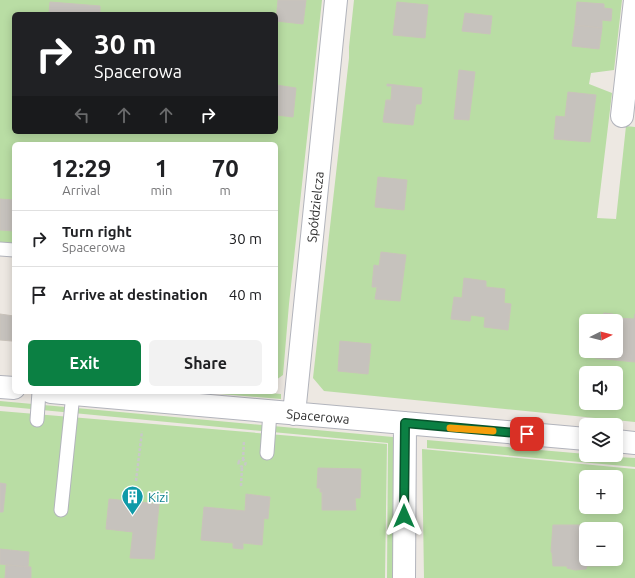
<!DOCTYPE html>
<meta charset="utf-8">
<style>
:root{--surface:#fff;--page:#f2f2f2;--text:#202124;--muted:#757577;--line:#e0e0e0;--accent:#0b8043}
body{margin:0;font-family:Ubuntu,sans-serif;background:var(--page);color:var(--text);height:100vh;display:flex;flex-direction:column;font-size:15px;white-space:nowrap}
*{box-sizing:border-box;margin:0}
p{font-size:13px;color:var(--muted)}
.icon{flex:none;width:22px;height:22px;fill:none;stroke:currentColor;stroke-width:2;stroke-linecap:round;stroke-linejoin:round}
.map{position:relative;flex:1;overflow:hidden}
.details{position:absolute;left:12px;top:142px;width:266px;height:252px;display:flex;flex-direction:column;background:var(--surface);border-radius:6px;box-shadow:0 2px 10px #0003}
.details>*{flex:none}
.top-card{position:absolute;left:12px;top:12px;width:266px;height:122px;border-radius:6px;box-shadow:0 2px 10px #0003;background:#202124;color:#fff;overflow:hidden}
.needle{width:26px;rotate:84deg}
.fabs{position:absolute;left:579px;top:314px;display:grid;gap:8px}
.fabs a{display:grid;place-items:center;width:44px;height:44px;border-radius:6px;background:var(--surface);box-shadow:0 2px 10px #0003;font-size:20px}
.pin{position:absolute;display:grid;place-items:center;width:34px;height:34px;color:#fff;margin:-17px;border-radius:8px;box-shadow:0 2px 6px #0006}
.me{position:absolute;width:44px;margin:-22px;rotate:0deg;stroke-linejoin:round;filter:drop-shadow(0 0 3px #0008)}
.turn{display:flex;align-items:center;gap:14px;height:84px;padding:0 16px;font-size:18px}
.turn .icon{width:52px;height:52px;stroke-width:2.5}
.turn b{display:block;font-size:28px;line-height:34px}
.lanes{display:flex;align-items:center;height:38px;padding:0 16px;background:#0003;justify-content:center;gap:20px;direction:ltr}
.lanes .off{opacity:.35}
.eta{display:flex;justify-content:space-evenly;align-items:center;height:68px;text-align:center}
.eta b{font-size:24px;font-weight:600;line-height:28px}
.cta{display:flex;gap:8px;margin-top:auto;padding:8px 16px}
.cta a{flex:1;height:46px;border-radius:6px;background:var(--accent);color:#fff;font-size:16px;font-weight:600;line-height:46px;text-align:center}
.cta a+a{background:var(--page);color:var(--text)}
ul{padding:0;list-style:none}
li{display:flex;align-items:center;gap:12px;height:56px;padding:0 16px;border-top:1px solid var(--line)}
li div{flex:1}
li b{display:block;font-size:15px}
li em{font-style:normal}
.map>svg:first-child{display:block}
.green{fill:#b9dda4;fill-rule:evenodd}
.building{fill:#c6c2bd;stroke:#c9c3bb}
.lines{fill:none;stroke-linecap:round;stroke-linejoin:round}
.lane-casing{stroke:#b2b4bc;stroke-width:15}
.street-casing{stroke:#b2b4bc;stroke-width:24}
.path{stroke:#c8c8c8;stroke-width:2.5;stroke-dasharray:3 2;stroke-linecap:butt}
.lane{stroke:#fff;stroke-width:13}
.street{stroke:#fff;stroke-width:22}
.route-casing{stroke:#07532c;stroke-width:10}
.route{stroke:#0b8043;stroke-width:7}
.slow{stroke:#f59e0b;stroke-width:7}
.labels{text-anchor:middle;stroke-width:3.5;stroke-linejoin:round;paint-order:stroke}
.street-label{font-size:13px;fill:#2d2d2d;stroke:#fff}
.culture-label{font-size:13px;fill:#0d838f;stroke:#fff;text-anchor:start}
</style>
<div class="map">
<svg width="635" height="578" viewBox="0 0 635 578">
<rect width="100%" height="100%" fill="#ede8e2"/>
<path class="green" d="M 0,0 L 322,0 L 289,304 L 283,375 L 276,380 L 276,144 L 14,144 L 14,255 L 0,255 ZM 14,14 L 276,14 L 276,132 L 14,132 Z
M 354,0 L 622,0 L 614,70 L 591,73 L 589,84 L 612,93 L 597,218 L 616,219 L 626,126 L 635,127 L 635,422 L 324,391 L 313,378 L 349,58 L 349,47 ZM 586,321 L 616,321 L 616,351 L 586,351 ZM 586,373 L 616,373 L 616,403 L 586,403 Z
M 196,392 L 254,392 L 281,394 L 281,399 Z
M 0,401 L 393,437 L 395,440 L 395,578 L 387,578 L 388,443 L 0,406 Z
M 0,411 L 387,444 L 385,578 L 0,578 Z
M 427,440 L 586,454 L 586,455 L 635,458 L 635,467 L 427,448 Z
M 422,449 L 635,469 L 635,578 L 424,578 ZM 586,477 L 616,477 L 616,507 L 586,507 ZM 586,529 L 616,529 L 616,559 L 586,559 Z"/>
<path class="building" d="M 278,0 L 306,0 L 303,24 L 276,21 Z
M 50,2 L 100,6 L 100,14 L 49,14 Z
M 397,2 L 428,5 L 425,38 L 393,35 Z
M 577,2 L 604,4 L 604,8 L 612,9 L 611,21 L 602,20 L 602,28 L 575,25 Z
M 465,13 L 492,16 L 490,34 L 462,31 Z
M 575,25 L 602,28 L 599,49 L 572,46 Z
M 459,70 L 475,72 L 469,120 L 454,119 Z
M 387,84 L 422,88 L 421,104 L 416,104 L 413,125 L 383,122 L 386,100 L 391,100 L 392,86 L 387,86 Z
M 276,85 L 296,88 L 293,117 L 276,115 Z
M 568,92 L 596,95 L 590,142 L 554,139 L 556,116 L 565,117 Z
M 378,177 L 407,180 L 404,210 L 375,207 Z
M 0,199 L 14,200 L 14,231 L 0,230 Z
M 381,252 L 406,255 L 400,301 L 375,299 L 377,287 L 372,287 L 374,265 L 379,266 Z
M 464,278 L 486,281 L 486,287 L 505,289 L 504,303 L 511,304 L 508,330 L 484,327 L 485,317 L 471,315 L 470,321 L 451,319 L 454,297 L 462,298 Z
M 604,313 L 613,314 L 616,318 L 634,319 L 635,314 L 635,362 L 595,358 L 596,351 L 616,351 L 616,321 L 588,321 L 591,319 L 591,315 L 601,316 Z
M 0,314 L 14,316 L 12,341 L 0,340 Z
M 340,341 L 371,344 L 368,374 L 338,371 Z
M 318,468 L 361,469 L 360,498 L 355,498 L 356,510 L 322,510 L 322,492 L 320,492 L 320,488 L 317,488 Z
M 0,483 L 6,484 L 3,512 L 0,512 Z
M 246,494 L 270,497 L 268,519 L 264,518 L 262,545 L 243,543 L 243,549 L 233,548 L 233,543 L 201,540 L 204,507 L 245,511 Z
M 109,499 L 159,504 L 154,559 L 130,558 L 133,532 L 106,529 Z
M 553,525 L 602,525 L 602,529 L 586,529 L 586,559 L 601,559 L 601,566 L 587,566 L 586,569 L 575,570 L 567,568 L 567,566 L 553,566 L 552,553 L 551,552 Z
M 0,549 L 29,552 L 28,567 L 0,564 Z
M 6,565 L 31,567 L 31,578 L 5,578 Z"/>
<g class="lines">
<defs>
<path id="lane" d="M 0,249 L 14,250
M 37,420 L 39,392
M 267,453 L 270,412
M 61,510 L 73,394"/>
<path id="street" d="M 622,116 L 635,0
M 0,387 L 14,388
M 51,392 L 586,439
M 294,414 L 336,0
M 616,441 L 635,443
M 404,578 L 405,423"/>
</defs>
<use href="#lane" class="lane-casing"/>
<use href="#street" class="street-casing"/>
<path class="path" d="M238.5 463a3.5 3.5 0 1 1 7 0a3.5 3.5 0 1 1-7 0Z
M 243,460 L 244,440
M 136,481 L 142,431
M 241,486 L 242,466"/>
<use href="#lane" class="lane"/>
<use href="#street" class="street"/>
</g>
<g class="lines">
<defs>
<path id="route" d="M 404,516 L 405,423 L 527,434"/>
</defs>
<use href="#route" class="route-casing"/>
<use href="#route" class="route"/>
<path class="slow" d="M 450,428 L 493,431"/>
</g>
<defs>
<symbol id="building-pin" viewBox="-11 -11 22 30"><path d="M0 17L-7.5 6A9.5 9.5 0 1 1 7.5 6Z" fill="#0f9aa8" stroke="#fff"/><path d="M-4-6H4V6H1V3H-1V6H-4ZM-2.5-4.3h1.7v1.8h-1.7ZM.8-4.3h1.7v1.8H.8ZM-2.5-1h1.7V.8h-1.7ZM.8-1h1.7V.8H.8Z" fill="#fff"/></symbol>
</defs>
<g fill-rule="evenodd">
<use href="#building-pin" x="120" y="484" width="25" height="34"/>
</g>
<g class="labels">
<g class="street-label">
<text transform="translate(315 207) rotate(-84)" y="5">Spółdzielcza</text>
<text transform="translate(318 416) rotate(5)" y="5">Spacerowa</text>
</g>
<g class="culture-label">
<text x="148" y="502">Kizi</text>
</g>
</g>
</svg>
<div class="fabs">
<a><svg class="needle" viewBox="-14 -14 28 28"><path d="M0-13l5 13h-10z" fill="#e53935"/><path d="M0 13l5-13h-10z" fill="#757577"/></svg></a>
<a><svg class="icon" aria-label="sound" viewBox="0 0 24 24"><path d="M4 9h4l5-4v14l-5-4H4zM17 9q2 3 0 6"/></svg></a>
<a><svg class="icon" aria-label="layers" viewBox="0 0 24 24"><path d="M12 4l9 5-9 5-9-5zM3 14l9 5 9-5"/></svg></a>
<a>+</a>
<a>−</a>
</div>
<div class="pin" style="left:527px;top:434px;background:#d93025"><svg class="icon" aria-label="arrive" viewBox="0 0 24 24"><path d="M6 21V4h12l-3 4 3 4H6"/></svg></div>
<svg class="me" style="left:404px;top:516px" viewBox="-20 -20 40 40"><path d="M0-17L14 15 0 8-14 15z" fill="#0b8043" stroke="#fff" stroke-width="4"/></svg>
<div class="top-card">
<div class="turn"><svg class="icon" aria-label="right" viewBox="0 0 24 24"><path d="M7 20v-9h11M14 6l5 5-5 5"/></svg><div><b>30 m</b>Spacerowa</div></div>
<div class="lanes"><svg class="icon off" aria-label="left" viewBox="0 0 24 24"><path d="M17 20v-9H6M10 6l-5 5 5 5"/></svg><svg class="icon off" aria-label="ahead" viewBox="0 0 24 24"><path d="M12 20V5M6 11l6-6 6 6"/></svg><svg class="icon off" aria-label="ahead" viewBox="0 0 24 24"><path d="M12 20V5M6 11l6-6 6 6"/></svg><svg class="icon" aria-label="right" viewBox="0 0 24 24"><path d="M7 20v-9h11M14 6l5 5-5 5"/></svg></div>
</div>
<section class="details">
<div class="eta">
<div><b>12:29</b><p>Arrival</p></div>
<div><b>1</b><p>min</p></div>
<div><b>70</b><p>m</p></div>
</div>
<ul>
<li><svg class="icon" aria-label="right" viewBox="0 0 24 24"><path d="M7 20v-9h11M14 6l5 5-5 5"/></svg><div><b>Turn right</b><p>Spacerowa</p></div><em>30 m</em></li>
<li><svg class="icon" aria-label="arrive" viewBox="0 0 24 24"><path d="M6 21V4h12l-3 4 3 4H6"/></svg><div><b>Arrive at destination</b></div><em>40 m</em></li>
</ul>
<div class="cta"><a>Exit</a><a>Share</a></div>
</section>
</div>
